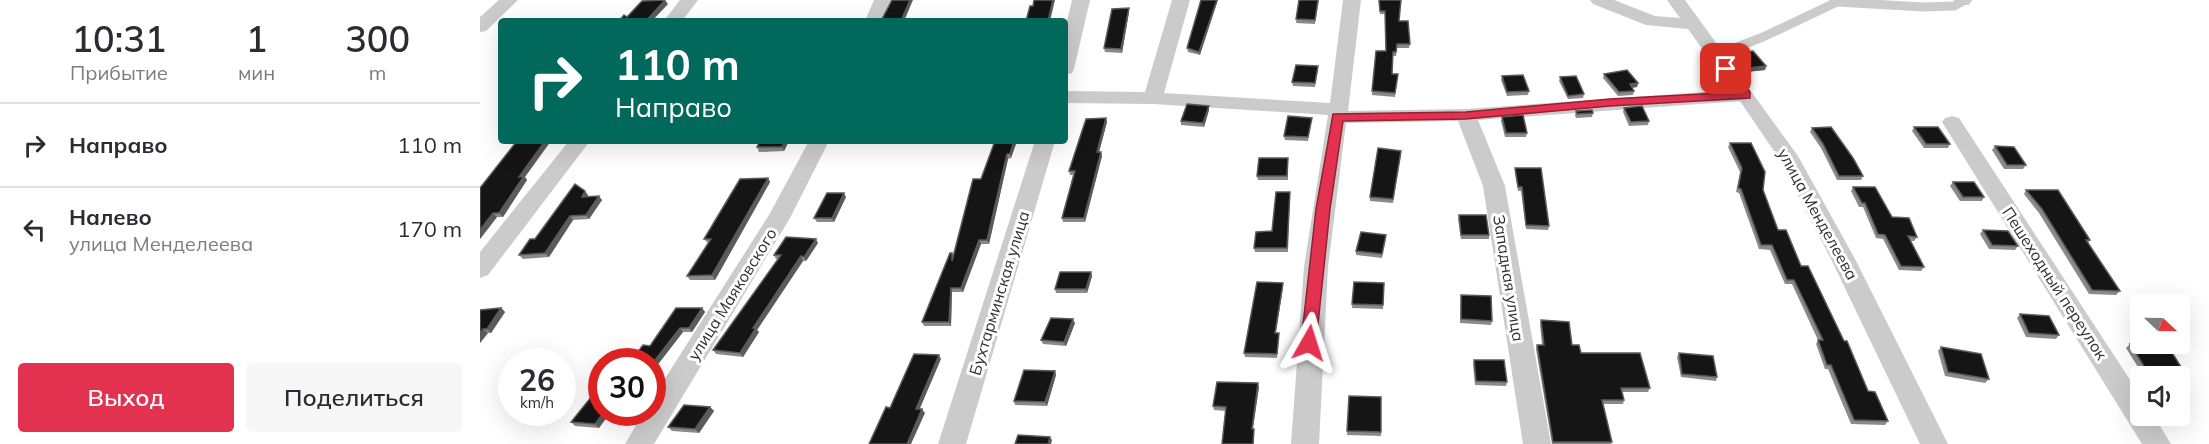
<!DOCTYPE html>
<html lang="ru">
<meta charset="utf-8">
<style>
:root{--surface:#fff;--page:#f7f7f7;--text:#2b2b33;--muted:#7c7c81;--line:#e1e1e2;--accent:#e3324f}
body{margin:0;font-family:Mulish,sans-serif;background:var(--page);color:var(--text);height:100vh;display:flex;flex-direction:column;font-size:22px;white-space:nowrap}
*{box-sizing:border-box;margin:0}
p{font-size:20px;color:var(--muted)}
.icon{flex:none;width:33px;height:33px;fill:none;stroke:currentColor;stroke-width:2;stroke-linecap:round;stroke-linejoin:round}
.map{position:relative;flex:1;overflow:hidden}
.details{display:flex;flex-direction:column;background:var(--surface);width:480px}
.details>*{flex:none}
.hud{position:absolute;left:18px;top:18px;width:570px;height:126px;border-radius:6px;box-shadow:0 6px 24px #0002;background:#00695c;color:#fff;overflow:hidden}
.needle{width:39px;rotate:112deg}
.buttons{position:absolute;left:1650px;top:294px;display:grid;gap:12px}
.buttons a{display:grid;place-items:center;width:60px;height:60px;border-radius:6px;background:var(--surface);box-shadow:0 6px 24px #0002;font-size:30px}
.speed{position:absolute;left:18px;top:348px;display:flex;gap:12px;font-size:30px;font-weight:700;text-align:center}
.speed>*{display:grid;place-content:center;width:78px;height:78px;border-radius:50%;background:var(--surface);box-shadow:0 6px 24px #0002;line-height:1}
.speed small{font-size:15px;font-weight:400}
.speed .limit{border:9px solid #d22;background:#fff;color:#111}
.pin{position:absolute;display:grid;place-items:center;width:51px;height:51px;color:#fff;margin:-26px;border-radius:12px;box-shadow:0 3px 9px #0006}
.me{position:absolute;width:66px;margin:-33px;rotate:6deg;stroke-linejoin:round;filter:drop-shadow(0 0 4px #0008)}
.turn{display:flex;align-items:center;gap:21px;height:126px;padding:0 18px;font-size:27px}
.turn .icon{width:78px;height:78px;stroke-width:2.5}
.turn b{display:block;font-size:42px;line-height:51px}
.eta{display:flex;justify-content:space-evenly;align-items:center;height:102px;text-align:center}
.eta b{font-size:36px;font-weight:600;line-height:42px}
.cta{display:flex;gap:12px;margin-top:auto;padding:12px 18px}
.cta a{flex:1;height:69px;border-radius:6px;background:var(--accent);color:#fff;font-size:24px;font-weight:600;line-height:69px;text-align:center}
.cta a+a{background:var(--page);color:var(--text)}
ul{padding:0;list-style:none}
li{display:flex;align-items:center;gap:18px;height:84px;padding:0 18px;border-top:2px solid var(--line)}
li div{flex:1}
li b{display:block;font-size:22px}
li em{font-style:normal}
main{display:flex;flex:1;min-height:0}
.map>svg:first-child{display:block}
.lines{fill:none;stroke-linecap:round;stroke-linejoin:round}
.lane{stroke:#cbcbcb;stroke-width:9}
.street{fill:#cbcbcb;fill-rule:evenodd}
.wall{fill:#8a8a8a}
.shaded-wall{fill:#5b5b5b}
.building{fill:#151515;stroke:#5b5b5b;stroke-width:1.5}
.route{fill:#e3324f;stroke:#942033;stroke-width:1.5}
.labels{text-anchor:middle;stroke-width:6;stroke-linejoin:round;paint-order:stroke}
.street-label{font-size:16px;fill:#2e2e2e;stroke:#fff}
</style>
<main>
<section class="details">
<div class="eta">
<div><b>10:31</b><p>Прибытие</p></div>
<div><b>1</b><p>мин</p></div>
<div><b>300</b><p>m</p></div>
</div>
<ul>
<li><svg class="icon" aria-label="right" viewBox="0 0 24 24"><path d="M7 20v-9h11M14 6l5 5-5 5"/></svg><div><b>Направо</b></div><em>110 m</em></li>
<li><svg class="icon" aria-label="left" viewBox="0 0 24 24"><path d="M17 20v-9H6M10 6l-5 5 5 5"/></svg><div><b>Налево</b><p>улица Менделеева</p></div><em>170 m</em></li>
</ul>
<div class="cta"><a>Выход</a><a>Поделиться</a></div>
</section>
<div class="map">
<svg width="1729" height="444" viewBox="0 0 1729 444">
<rect width="100%" height="100%" fill="#fff"/>
<g class="lines">
<path class="lane" d="M 1236,55 L 1283,37 L 1357,2 L 1443,7 L 1474,6 L 1483,1"/>
<path class="street" d="M 19,0 L 38,0 L 6,31 L 0,32 L 0,17 Z
M 200,0 L 218,0 L 202,21 L 184,21 Z
M 394,0 L 412,0 L 403,21 L 385,21 Z
M 592,0 L 610,0 L 594,69 L 592,73 L 585,75 L 585,30 Z
M 692,0 L 710,0 L 684,93 L 850,103 L 863,0 L 881,0 L 868,111 L 986,109 L 1252,90 L 1208,29 L 1166,25 L 1113,4 L 1110,0 L 1134,0 L 1175,16 L 1200,18 L 1187,0 L 1205,0 L 1318,156 L 1375,259 L 1468,444 L 1440,444 L 1351,259 L 1298,157 L 1260,101 L 998,120 L 1025,186 L 1071,444 L 1043,444 L 1003,186 L 978,121 L 866,123 L 848,267 L 839,444 L 811,444 L 824,267 L 848,115 L 673,104 L 585,103 L 585,91 L 665,92 Z
M 1349,0 L 1367,0 L 1363,6 L 1351,6 Z
M 1474,0 L 1492,0 L 1489,5 L 1477,5 Z
M 1472,116 L 1479,118 L 1660,395 L 1660,416 L 1674,416 L 1691,444 L 1662,444 L 1462,122 L 1465,118 Z
M 89,141 L 110,141 L 8,275 L 0,278 L 0,252 Z
M 329,141 L 349,141 L 310,218 L 174,444 L 145,444 L 164,412 L 172,412 L 172,399 L 289,215 Z
M 555,141 L 575,141 L 486,444 L 458,444 Z"/>
</g>
<path class="wall" d="M 721,0 L 720,55 L 708,52 L 707,48 Z
M 819,0 L 839,0 L 835,24 L 816,23 Z
M 899,0 L 919,21 L 930,44 L 929,48 L 917,48 L 916,56 L 913,56 L 912,74 L 918,74 L 915,97 L 892,95 L 896,51 L 906,51 L 905,14 L 900,14 Z
M 649,12 L 642,53 L 625,52 L 624,48 Z
M 1255,53 L 1286,66 L 1285,70 L 1266,72 L 1253,57 Z
M 838,70 L 835,87 L 813,86 L 812,82 Z
M 1124,74 L 1158,83 L 1157,87 L 1152,88 L 1154,91 L 1153,95 L 1138,96 L 1123,78 Z
M 1022,76 L 1049,91 L 1048,95 L 1027,96 L 1021,80 Z
M 1080,77 L 1104,94 L 1103,98 L 1088,99 L 1079,81 Z
M 1144,108 L 1169,121 L 1168,125 L 1149,126 L 1143,112 Z
M 729,110 L 724,127 L 701,125 L 701,121 Z
M 1096,111 L 1113,113 L 1112,117 L 1096,118 L 1095,115 Z
M 1022,117 L 1047,133 L 1046,137 L 1025,137 L 1021,121 Z
M 626,118 L 627,122 L 619,152 L 621,152 L 622,156 L 605,222 L 583,222 L 582,218 L 593,175 L 590,175 L 589,171 Z
M 832,118 L 828,141 L 805,140 L 804,136 Z
M 1434,127 L 1470,144 L 1468,148 L 1444,148 L 1432,131 Z
M 1332,128 L 1383,176 L 1381,180 L 1357,180 L 1341,148 L 1330,132 Z
M 309,141 L 304,151 L 279,152 L 277,147 Z
M 515,141 L 537,141 L 531,158 L 528,159 L 509,244 L 501,244 L 483,292 L 472,292 L 471,326 L 444,326 L 442,322 L 472,253 L 473,256 Z
M 1250,143 L 1283,190 L 1298,230 L 1321,266 L 1388,391 L 1408,421 L 1405,425 L 1371,424 L 1348,369 L 1345,369 L 1336,344 L 1338,340 L 1312,284 L 1305,284 L 1290,250 L 1279,249 L 1259,193 L 1256,192 L 1260,172 L 1248,147 Z
M 1515,146 L 1546,165 L 1543,169 L 1524,169 L 1512,150 Z
M 921,155 L 913,203 L 890,201 L 890,197 Z
M 808,158 L 808,180 L 778,180 L 777,176 Z
M 1035,168 L 1069,226 L 1068,230 L 1046,229 L 1041,191 L 1038,191 L 1035,172 Z
M 45,177 L 47,180 L 23,217 L 17,217 L 0,239 L 0,188 Z
M 288,178 L 290,182 L 235,280 L 210,280 L 207,276 L 228,243 L 224,239 Z
M 1473,182 L 1504,197 L 1502,201 L 1480,201 L 1470,186 Z
M 1373,187 L 1412,217 L 1437,237 L 1434,241 L 1430,241 L 1444,267 L 1441,271 L 1419,270 L 1403,239 L 1396,238 L 1383,207 L 1379,207 L 1371,191 Z
M 1546,190 L 1610,240 L 1608,243 L 1640,291 L 1636,295 L 1609,294 L 1559,213 L 1544,194 Z
M 810,192 L 808,252 L 775,252 L 774,248 L 792,231 Z
M 108,195 L 108,196 L 122,200 L 109,219 L 93,220 L 69,257 L 43,259 L 39,255 L 55,239 Z
M 366,197 L 354,222 L 337,222 L 334,218 Z
M 979,215 L 1009,235 L 1009,239 L 981,239 L 978,219 Z
M 1503,230 L 1538,246 L 1535,250 L 1509,249 L 1500,234 Z
M 906,239 L 902,258 L 876,255 L 876,251 Z
M 338,243 L 326,261 L 323,261 L 277,330 L 279,332 L 263,357 L 236,354 L 233,350 L 298,259 L 296,259 L 294,255 Z
M 611,272 L 612,276 L 607,293 L 576,293 L 575,289 Z
M 874,282 L 904,283 L 903,309 L 872,308 Z
M 803,287 L 796,333 L 799,337 L 797,358 L 765,357 L 764,353 Z
M 981,295 L 1012,321 L 1011,325 L 980,323 Z
M 21,308 L 25,312 L 11,333 L 8,333 L 0,343 L 0,310 Z
M 222,308 L 225,312 L 212,332 L 203,332 L 172,372 L 172,362 L 170,346 Z
M 1540,314 L 1579,335 L 1576,339 L 1546,337 L 1537,318 Z
M 1061,320 L 1101,353 L 1170,388 L 1168,392 L 1142,392 L 1144,400 L 1143,404 L 1123,404 L 1132,442 L 1131,444 L 1072,444 L 1056,349 L 1057,345 L 1062,345 L 1060,324 Z
M 595,323 L 586,346 L 563,344 L 561,340 Z
M 1650,344 L 1706,375 L 1702,379 L 1700,378 L 1700,376 L 1663,375 L 1646,348 Z
M 1461,347 L 1509,379 L 1505,383 L 1465,376 L 1458,351 Z
M 1199,353 L 1237,377 L 1236,381 L 1201,377 L 1197,357 Z
M 994,360 L 1027,382 L 1026,386 L 995,385 L 993,364 Z
M 575,371 L 576,375 L 567,406 L 535,405 L 534,401 Z
M 779,387 L 773,429 L 774,433 L 774,444 L 742,444 L 746,411 L 734,410 L 733,406 Z
M 122,392 L 119,428 L 95,426 L 91,422 Z
M 869,396 L 901,397 L 901,436 L 867,435 Z
M 230,407 L 234,411 L 219,433 L 192,431 L 188,427 Z"/>
<path class="shaded-wall" d="M 185,0 L 188,4 L 172,21 L 166,21 Z
M 430,0 L 433,0 L 424,21 L 421,21 Z
M 573,0 L 575,0 L 570,21 L 568,21 Z
M 737,0 L 738,0 L 720,55 L 719,52 Z
M 649,8 L 649,12 L 642,53 L 641,49 Z
M 1286,66 L 1285,70 L 1266,72 L 1268,68 Z
M 1158,83 L 1157,87 L 1149,88 L 1150,84 Z
M 729,106 L 729,110 L 724,127 L 723,123 Z
M 626,118 L 627,122 L 618,156 L 617,152 Z
M 65,141 L 71,141 L 45,177 L 47,180 L 23,217 L 19,213 L 39,177 Z
M 305,141 L 309,141 L 304,151 L 302,147 Z
M 534,141 L 537,141 L 531,158 L 530,154 Z
M 621,152 L 622,156 L 605,222 L 604,218 Z
M 527,154 L 528,159 L 509,244 L 507,240 Z
M 288,178 L 290,182 L 235,280 L 232,275 Z
M 105,191 L 108,195 L 105,201 L 102,197 Z
M 364,193 L 366,197 L 354,222 L 352,218 Z
M 119,196 L 122,200 L 109,219 L 106,215 Z
M 13,213 L 17,217 L 0,239 L 0,230 Z
M 90,216 L 93,220 L 69,257 L 65,253 Z
M 336,239 L 338,243 L 326,261 L 324,257 Z
M 499,240 L 501,244 L 483,292 L 481,288 Z
M 321,256 L 323,261 L 277,330 L 279,332 L 263,357 L 260,353 L 273,328 Z
M 611,272 L 612,276 L 607,293 L 606,289 Z
M 803,283 L 803,287 L 795,337 L 795,333 Z
M 471,288 L 472,292 L 471,326 L 469,322 Z
M 21,308 L 25,312 L 11,333 L 7,329 Z
M 222,308 L 225,312 L 212,332 L 209,328 Z
M 593,319 L 595,323 L 586,346 L 584,342 Z
M 200,328 L 203,332 L 172,372 L 172,364 Z
M 3,329 L 8,333 L 0,343 L 0,334 Z
M 459,355 L 461,359 L 438,413 L 436,409 Z
M 575,371 L 576,375 L 567,406 L 565,402 Z
M 778,383 L 779,387 L 772,433 L 772,429 Z
M 230,407 L 234,411 L 219,433 L 215,429 Z
M 442,409 L 445,413 L 431,444 L 427,444 Z
M 124,412 L 131,412 L 119,428 L 115,424 Z
M 570,437 L 572,440 L 571,444 L 568,444 Z"/>
<path class="building" d="M 185,0 L 166,21 L 139,21 L 144,15 L 147,17 L 162,1 Z
M 412,0 L 430,0 L 421,21 L 358,21 L 358,20 L 402,19 Z
M 554,0 L 573,0 L 568,21 L 546,21 L 550,6 L 553,6 Z
M 721,0 L 737,0 L 719,52 L 707,48 Z
M 819,0 L 838,0 L 835,20 L 816,19 Z
M 899,0 L 921,0 L 919,21 L 928,21 L 930,44 L 917,44 L 916,52 L 913,52 L 912,74 L 918,74 L 915,93 L 892,91 L 896,51 L 906,51 L 905,11 L 900,11 Z
M 649,8 L 641,49 L 624,48 L 632,9 Z
M 1273,51 L 1286,66 L 1268,68 L 1255,53 Z
M 816,65 L 838,66 L 835,83 L 812,82 Z
M 1147,70 L 1158,83 L 1150,84 L 1154,91 L 1139,92 L 1124,74 Z
M 1043,75 L 1049,91 L 1027,92 L 1022,76 Z
M 1096,76 L 1104,94 L 1088,96 L 1080,77 Z
M 707,104 L 729,106 L 723,123 L 701,121 Z
M 1162,106 L 1169,121 L 1151,122 L 1144,108 Z
M 1112,110 L 1113,113 L 1097,114 L 1096,111 Z
M 1043,115 L 1047,133 L 1026,133 L 1022,117 Z
M 808,116 L 832,118 L 828,137 L 804,136 Z
M 626,118 L 617,152 L 621,152 L 604,218 L 582,218 L 595,171 L 589,171 L 606,119 Z
M 1351,127 L 1373,158 L 1383,176 L 1359,176 L 1343,144 L 1332,128 Z
M 1434,127 L 1458,127 L 1470,144 L 1446,144 Z
M 37,141 L 65,141 L 39,177 L 44,176 L 19,213 L 13,213 L 0,230 L 0,188 Z
M 280,141 L 305,141 L 302,147 L 277,147 Z
M 515,141 L 534,141 L 530,154 L 527,154 L 507,240 L 499,240 L 481,288 L 471,288 L 469,322 L 442,322 L 470,253 L 472,253 L 472,261 L 493,179 L 501,179 Z
M 1250,143 L 1271,143 L 1285,172 L 1283,190 L 1298,230 L 1306,230 L 1321,266 L 1328,266 L 1364,341 L 1367,341 L 1388,391 L 1395,392 L 1408,421 L 1374,420 L 1351,365 L 1347,365 L 1338,340 L 1343,340 L 1314,280 L 1307,280 L 1292,245 L 1281,245 L 1261,189 L 1258,188 L 1262,168 Z
M 1515,146 L 1534,147 L 1546,165 L 1527,165 Z
M 898,148 L 921,151 L 913,199 L 890,197 Z
M 779,158 L 808,158 L 807,176 L 777,176 Z
M 1035,168 L 1061,168 L 1069,226 L 1046,225 L 1042,187 L 1038,187 Z
M 288,178 L 232,275 L 207,276 L 231,239 L 224,239 L 260,179 Z
M 1473,182 L 1494,182 L 1504,197 L 1483,197 Z
M 95,184 L 105,191 L 102,197 L 119,196 L 106,215 L 90,216 L 65,253 L 39,255 L 50,239 L 55,239 Z
M 1373,187 L 1395,187 L 1412,217 L 1429,218 L 1437,237 L 1428,236 L 1444,267 L 1421,266 L 1405,235 L 1398,234 L 1385,203 L 1382,203 Z
M 1546,190 L 1578,190 L 1610,240 L 1606,240 L 1640,291 L 1612,290 L 1562,209 Z
M 796,192 L 810,192 L 807,248 L 774,248 L 776,232 L 792,231 Z
M 347,193 L 364,193 L 352,218 L 334,218 Z
M 979,215 L 1006,215 L 1009,235 L 981,235 Z
M 1503,230 L 1528,231 L 1538,246 L 1512,245 Z
M 881,232 L 906,235 L 902,254 L 876,251 Z
M 306,237 L 336,239 L 324,257 L 321,256 L 273,328 L 276,328 L 260,353 L 233,350 L 301,255 L 294,255 Z
M 580,272 L 611,272 L 606,289 L 575,289 Z
M 777,282 L 803,283 L 795,333 L 799,333 L 797,354 L 764,353 Z
M 874,282 L 904,283 L 903,305 L 872,304 Z
M 981,295 L 1011,296 L 1012,321 L 981,319 Z
M 21,308 L 7,329 L 3,329 L 0,334 L 0,310 Z
M 196,308 L 222,308 L 209,328 L 200,328 L 172,364 L 172,362 L 150,362 L 163,345 L 170,346 Z
M 1540,314 L 1569,316 L 1579,335 L 1549,333 Z
M 571,318 L 593,319 L 584,342 L 561,340 Z
M 1061,320 L 1089,322 L 1092,345 L 1099,345 L 1101,353 L 1160,353 L 1170,388 L 1141,388 L 1144,400 L 1122,400 L 1132,442 L 1073,442 L 1057,345 L 1064,345 Z
M 1650,344 L 1688,346 L 1706,375 L 1667,371 Z
M 1461,347 L 1501,354 L 1509,379 L 1468,372 Z
M 1199,353 L 1233,356 L 1237,377 L 1202,374 Z
M 434,354 L 459,355 L 436,409 L 442,409 L 427,444 L 389,444 L 406,407 L 410,408 Z
M 994,360 L 1024,360 L 1027,382 L 996,381 Z
M 544,370 L 575,371 L 565,402 L 534,401 Z
M 737,382 L 778,383 L 772,429 L 774,429 L 773,444 L 742,444 L 746,407 L 733,406 Z
M 116,391 L 122,392 L 122,412 L 124,412 L 115,424 L 91,422 Z
M 869,396 L 901,397 L 901,432 L 867,431 Z
M 204,405 L 230,407 L 215,429 L 188,427 Z
M 538,435 L 570,437 L 568,444 L 535,444 Z"/>
<path class="route" d="M 1246,65 L 1250,66 L 1270,92 L 1270,98 L 1130,106 L 986,119 L 863,121 L 850,209 L 836,343 L 834,348 L 829,349 L 823,348 L 821,343 L 836,209 L 853,114 L 986,112 L 1130,99 L 1258,92 L 1240,69 Z"/>
<g class="labels">
<g class="street-label">
<text transform="translate(1338 214) rotate(61)" y="6">улица Менделеева</text>
<text transform="translate(1029 278) rotate(81)" y="6">Западная улица</text>
<text transform="translate(1575 283) rotate(57)" y="6">Пешеходный переулок</text>
<text transform="translate(519 293) rotate(-73)" y="6">Бухтарминская улица</text>
<text transform="translate(252 294) rotate(-58)" y="6">улица Маяковского</text>
</g>
</g>
</svg>
<div class="buttons">
<a><svg class="needle" viewBox="-14 -14 28 28"><path d="M0-13l5 13h-10z" fill="#e53935"/><path d="M0 13l5-13h-10z" fill="#7c7c81"/></svg></a>
<a><svg class="icon" aria-label="sound" viewBox="0 0 24 24"><path d="M4 9h4l5-4v14l-5-4H4zM17 9q2 3 0 6"/></svg></a>
</div>
<div class="speed"><div>26<small>km/h</small></div><div class="limit">30</div></div>
<div class="pin" style="left:1246px;top:69px;background:#d93025"><svg class="icon" aria-label="arrive" viewBox="0 0 24 24"><path d="M6 21V4h12l-3 4 3 4H6"/></svg></div>
<svg class="me" style="left:829px;top:343px" viewBox="-20 -20 40 40"><path d="M0-17L14 15 0 8-14 15z" fill="#e3324f" stroke="#fff" stroke-width="4"/></svg>
<div class="hud">
<div class="turn"><svg class="icon" aria-label="right" viewBox="0 0 24 24"><path d="M7 20v-9h11M14 6l5 5-5 5"/></svg><div><b>110 m</b>Направо</div></div>
</div>
</div>
</main>
